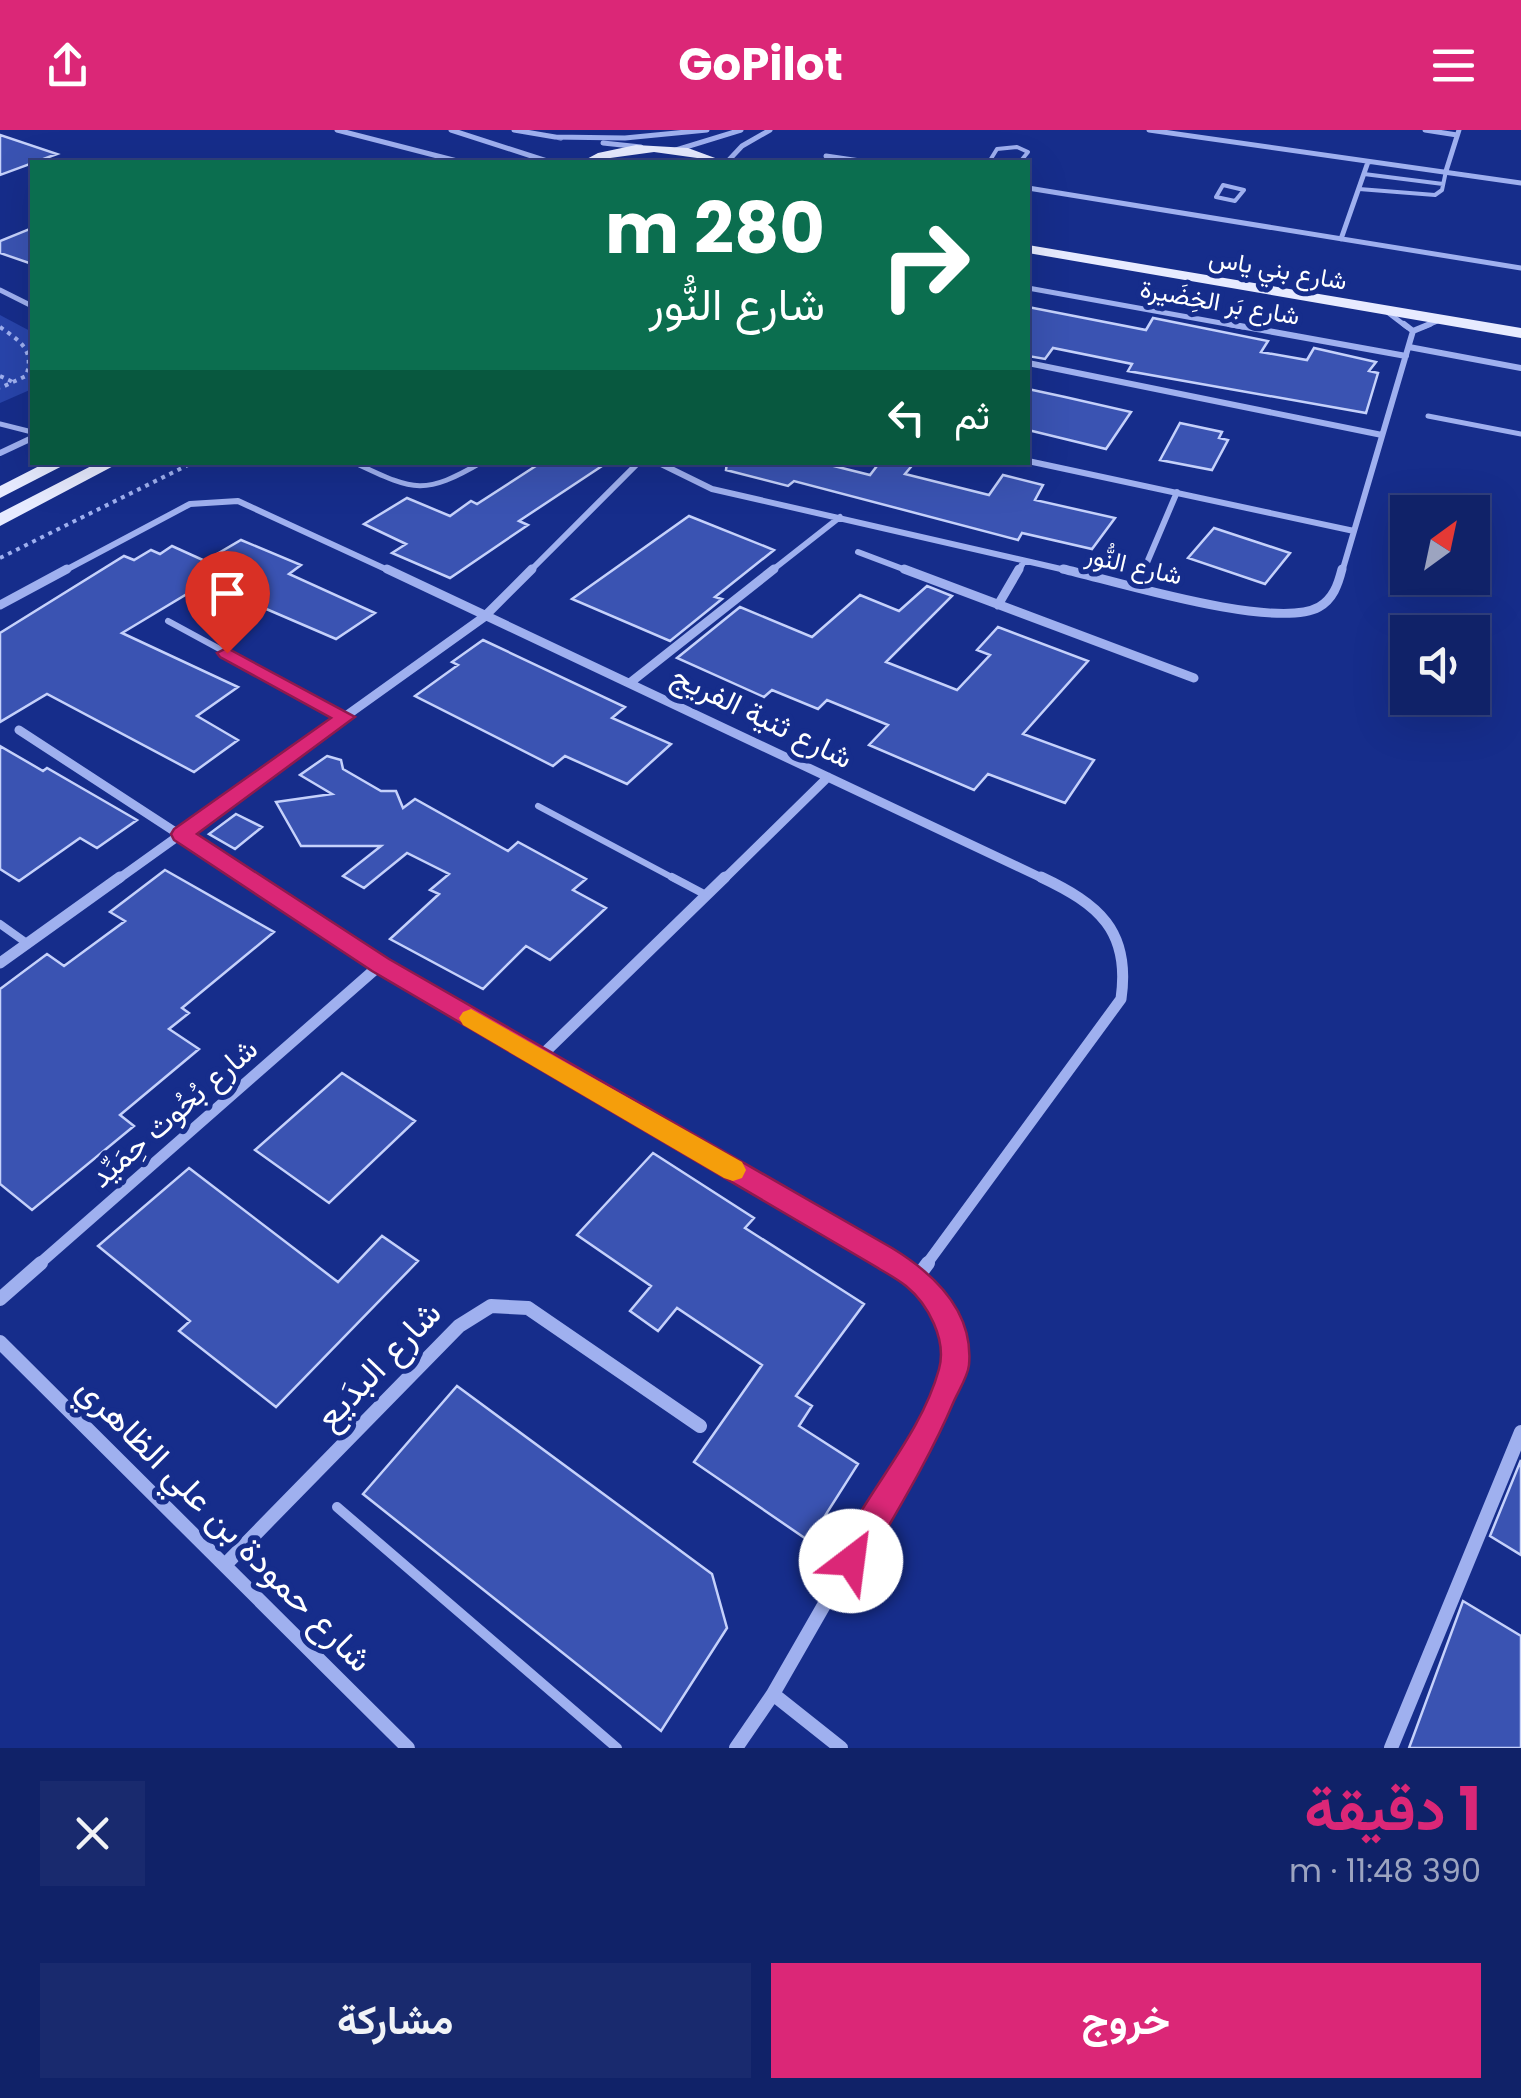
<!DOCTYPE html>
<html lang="ar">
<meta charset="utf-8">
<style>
:root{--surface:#102268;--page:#192a6e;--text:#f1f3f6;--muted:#9ca4c0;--line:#303f7c;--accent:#db2777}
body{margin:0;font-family:Poppins,Vazirmatn,sans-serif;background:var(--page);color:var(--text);direction:rtl;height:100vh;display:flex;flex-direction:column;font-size:38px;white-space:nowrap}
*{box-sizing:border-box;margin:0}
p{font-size:32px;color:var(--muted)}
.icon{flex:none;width:55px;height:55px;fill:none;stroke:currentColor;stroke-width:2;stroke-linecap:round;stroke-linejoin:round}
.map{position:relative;height:1618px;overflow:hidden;direction:ltr}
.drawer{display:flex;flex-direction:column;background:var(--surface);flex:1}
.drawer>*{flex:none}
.hud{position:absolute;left:30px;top:30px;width:1000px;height:305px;border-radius:0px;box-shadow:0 10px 40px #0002,0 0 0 2px var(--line);direction:rtl;background:#0b6e4f;color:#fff;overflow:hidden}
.needle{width:65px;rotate:33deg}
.buttons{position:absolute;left:1390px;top:365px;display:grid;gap:20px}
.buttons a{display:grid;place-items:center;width:100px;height:100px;border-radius:0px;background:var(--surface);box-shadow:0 10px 40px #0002,0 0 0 2px var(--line);font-size:50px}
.pin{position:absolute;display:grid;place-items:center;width:85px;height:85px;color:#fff;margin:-102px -42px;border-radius:50% 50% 50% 0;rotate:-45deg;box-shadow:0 0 10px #0007}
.pin .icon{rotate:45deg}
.me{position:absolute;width:110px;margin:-55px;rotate:30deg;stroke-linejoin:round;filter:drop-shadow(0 0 8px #0008)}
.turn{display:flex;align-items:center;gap:35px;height:210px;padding:0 40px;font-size:45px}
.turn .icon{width:130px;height:130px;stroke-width:2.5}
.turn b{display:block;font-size:70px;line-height:85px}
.then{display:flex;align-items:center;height:95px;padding:0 40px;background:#0003;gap:20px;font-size:38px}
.round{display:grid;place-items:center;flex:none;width:105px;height:105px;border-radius:0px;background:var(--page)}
.summary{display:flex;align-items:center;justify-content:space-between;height:170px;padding:0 40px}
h1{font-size:60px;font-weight:700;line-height:75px;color:var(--accent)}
.button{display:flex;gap:20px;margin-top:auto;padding:20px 40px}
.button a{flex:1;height:115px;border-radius:0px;background:var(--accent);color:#fff;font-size:40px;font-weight:700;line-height:115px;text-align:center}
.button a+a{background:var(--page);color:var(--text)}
header{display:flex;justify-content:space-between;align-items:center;height:130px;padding:0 40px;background:var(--accent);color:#fff;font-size:45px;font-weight:700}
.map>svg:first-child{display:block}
.green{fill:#2844aa}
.building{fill:#3a53b2;stroke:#c5d1fb;stroke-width:2.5}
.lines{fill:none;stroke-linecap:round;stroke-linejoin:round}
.path{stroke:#9fb0ef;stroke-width:4;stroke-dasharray:4 5;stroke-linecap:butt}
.lane-far4{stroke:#9fb0ef;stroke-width:4}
.lane-far3{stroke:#9fb0ef;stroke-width:5}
.lane-far2{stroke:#9fb0ef;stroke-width:6}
.lane-far1{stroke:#9fb0ef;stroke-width:8}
.lane{stroke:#9fb0ef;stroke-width:10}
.street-far4{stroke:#9fb0ef;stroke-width:5}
.street-far3{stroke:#9fb0ef;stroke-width:6}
.street-far2{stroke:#9fb0ef;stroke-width:9}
.street-far1{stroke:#9fb0ef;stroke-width:11}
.street{stroke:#9fb0ef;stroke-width:14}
.primary{fill:#e7ebff;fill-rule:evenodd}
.route{fill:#db2777;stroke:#8e194d;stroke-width:2.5}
.slow{fill:#f59e0b}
.labels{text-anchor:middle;stroke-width:10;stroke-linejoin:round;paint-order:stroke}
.far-street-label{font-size:25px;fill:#fff;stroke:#162d8b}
.street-label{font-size:30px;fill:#fff;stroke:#162d8b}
.near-street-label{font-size:35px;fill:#fff;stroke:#162d8b}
</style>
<header><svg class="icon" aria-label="menu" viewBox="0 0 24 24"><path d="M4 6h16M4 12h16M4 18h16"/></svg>GoPilot<svg class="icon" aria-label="share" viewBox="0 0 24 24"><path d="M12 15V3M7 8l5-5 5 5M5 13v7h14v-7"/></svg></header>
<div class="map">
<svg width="1521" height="1618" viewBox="0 0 1521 1618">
<rect width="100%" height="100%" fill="#162d8b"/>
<path class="green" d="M 0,185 L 32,202 L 32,259 L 0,273 Z"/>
<path class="building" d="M 0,5 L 57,24 L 0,45 Z
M 32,98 L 32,134 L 0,123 L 0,111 Z
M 1028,177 L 1146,200 L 1153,188 L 1268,211 L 1261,222 L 1307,230 L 1314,218 L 1376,232 L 1369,241 L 1378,243 L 1366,283 L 1128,241 L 1132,234 L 1053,218 L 1045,229 L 1028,226 Z
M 1028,259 L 1065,267 L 1131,282 L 1106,319 L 1028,300 Z
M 1180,293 L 1222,302 L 1219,308 L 1228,310 L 1212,340 L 1160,330 Z
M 542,332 L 608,332 L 519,391 L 528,395 L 450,448 L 392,423 L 406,414 L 364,394 L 407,368 L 450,386 L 471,371 L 477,374 Z
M 727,332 L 818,332 L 870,345 L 880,332 L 915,332 L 905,344 L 989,365 L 1003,345 L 1043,355 L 1035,370 L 1115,388 L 1092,419 L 1022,403 L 1018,410 L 794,351 L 788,356 L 726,340 Z
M 689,386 L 774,420 L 715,467 L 722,469 L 670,511 L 572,469 Z
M 1214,398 L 1290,423 L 1265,454 L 1188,428 Z
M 241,410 L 301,435 L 289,444 L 375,483 L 336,509 L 257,475 L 249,480 L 197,458 L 122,503 L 238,557 L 197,586 L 238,610 L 194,642 L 47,564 L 0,592 L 0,503 L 124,426 L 134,430 L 151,420 L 160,424 L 172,416 L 205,431 Z
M 927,456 L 952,466 L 886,532 L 957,560 L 990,525 L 977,520 L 998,497 L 1088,531 L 1023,604 L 1094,630 L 1065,673 L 988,644 L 974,660 L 869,615 L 888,595 L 827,570 L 818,579 L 772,560 L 764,567 L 677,528 L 740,477 L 812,507 L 860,465 L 899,481 Z
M 483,510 L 625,577 L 612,588 L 671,614 L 627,654 L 565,626 L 553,636 L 415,566 L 458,535 L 452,532 Z
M 0,616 L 43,641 L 47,638 L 137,690 L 97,718 L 80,708 L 19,751 L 0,739 Z
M 327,626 L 341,630 L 343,639 L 381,661 L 396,661 L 403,678 L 415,669 L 508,721 L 518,712 L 586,749 L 573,760 L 606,778 L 550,830 L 526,816 L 483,859 L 390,809 L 439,764 L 430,760 L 449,744 L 407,723 L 364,758 L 343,746 L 381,716 L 301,716 L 276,672 L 332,664 L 300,645 Z
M 236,684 L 262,697 L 235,719 L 209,704 Z
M 165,740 L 274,802 L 182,878 L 189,883 L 169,899 L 199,919 L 120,985 L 134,996 L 32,1080 L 0,1054 L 0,859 L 47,824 L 64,836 L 125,791 L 110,782 Z
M 342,943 L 415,991 L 329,1073 L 255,1020 Z
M 653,1023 L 754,1088 L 745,1098 L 864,1174 L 796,1266 L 812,1276 L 799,1296 L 858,1334 L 809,1411 L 694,1332 L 762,1235 L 677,1178 L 658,1201 L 630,1181 L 651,1156 L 577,1105 Z
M 189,1038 L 338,1152 L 382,1106 L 418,1131 L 276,1277 L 179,1201 L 190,1191 L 98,1116 Z
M 457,1256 L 712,1444 L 727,1498 L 661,1601 L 363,1364 Z
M 1521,1330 L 1521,1425 L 1490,1406 Z
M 1463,1471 L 1521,1506 L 1521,1618 L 1409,1618 Z"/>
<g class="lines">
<path class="path" d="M 0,197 C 20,211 35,220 26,246 L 0,258
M 0,246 L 13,252
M 0,428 L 194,332"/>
<path class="lane-far4" d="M 989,32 L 997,19 L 1017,17 L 1028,22 L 1020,32
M 1364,44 L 1443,54
M 1223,55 L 1244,60 L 1235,71 L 1216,67 Z
M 1359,59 L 1435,65 L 1442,60 L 1446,41"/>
<path class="lane-far3" d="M 1428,286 L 1521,304
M 0,294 L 32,302
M 353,332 C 413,360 422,367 482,332"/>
<path class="lane-far2" d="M 168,491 L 345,587
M 538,676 L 677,750"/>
<path class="lane-far1" d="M 672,747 L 706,765
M 0,794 L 28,814"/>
<path class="lane" d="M 337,1377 L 617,1618"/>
<path class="street-far4" d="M 337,0 L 461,32
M 451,0 L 550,32
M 514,0 L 561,8
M 1149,0 L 1521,53
M 1425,0 L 1457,5
M 554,7 L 625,8 L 707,0
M 603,13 L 641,17
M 676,20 L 741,0
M 826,26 L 867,32
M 727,32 L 742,16 L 770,0
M 1446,41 L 1459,0
M 1028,58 L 1521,138
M 1341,109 L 1368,32
M 1028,158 L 1243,197
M 0,160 L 32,176
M 1386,181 L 1407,197
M 1423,197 L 1440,190"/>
<path class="street-far3" d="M 1229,194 L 1406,226
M 1404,194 L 1413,201
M 1409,217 L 1521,238
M 1028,233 L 1382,305
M 0,323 L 32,308
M 1028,331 L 1354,401
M 657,332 L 712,359 L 1074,442
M 858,422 L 911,442
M 62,442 L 190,374 L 238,371 L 392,442
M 529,442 L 639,332
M 770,442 L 840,387
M 1018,442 L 1024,431
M 1143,442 L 1177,362
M 1342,442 L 1413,201 L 1430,194"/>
<path class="street-far2" d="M 387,439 L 1046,750
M 904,439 L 1194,548
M 1063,439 C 1115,451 1276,501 1319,477 C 1333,469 1338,455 1342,439
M 1137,455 L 1144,439
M 0,475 L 67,439
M 998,475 L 1019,439
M 631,552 L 774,439
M 19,600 L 249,750
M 117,750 L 484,487 L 532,439
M 723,750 L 828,647"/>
<path class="street-far1" d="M 245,747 L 380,835 L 895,1135
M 0,833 L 120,747
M 539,928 L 725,747
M 38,1135 L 380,835
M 926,1135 L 1121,869 C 1131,800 1098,774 1041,747"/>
<path class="street" d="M 917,1148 L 928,1133
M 0,1169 L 41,1133
M 0,1212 L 408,1618
M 225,1435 L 459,1196 L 491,1176 L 528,1178 L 700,1296
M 773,1564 L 841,1618
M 736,1618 L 773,1564 L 944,1266 C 961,1204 945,1169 892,1133
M 1391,1618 L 1521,1302"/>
<path class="primary" d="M 636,15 L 688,18 L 726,32 L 654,22 L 581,32 L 598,23 Z
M 1028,115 L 1521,198 L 1521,208 L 1028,123 Z
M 47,332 L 70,332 L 0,368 L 0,356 Z
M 99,332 L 121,332 L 0,396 L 0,383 Z"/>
</g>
<path class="route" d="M 227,518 L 355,587 L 197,704 L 389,829 L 892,1118 C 933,1143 974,1181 969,1235 C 968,1246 959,1260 954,1271 C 929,1330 894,1386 862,1442 L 851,1447 L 840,1442 L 835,1431 C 862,1365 920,1309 939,1239 C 947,1210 928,1174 906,1156 C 896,1148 884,1142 873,1135 L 372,841 L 174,710 L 171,704 L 174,699 L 331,588 L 220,527 L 217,523 Z"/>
<path class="slow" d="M 471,879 L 742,1032 L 746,1040 L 742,1048 L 733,1051 L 724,1048 L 463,895 L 459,888 L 463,882 Z"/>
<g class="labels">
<g class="far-street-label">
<text transform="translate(1278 139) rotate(10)" y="9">شارع بني ياس</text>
<text transform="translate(1220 172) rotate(10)" y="9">شارع بَر الخِضَيرة</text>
<text transform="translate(1134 435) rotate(13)" y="9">شارع النُّور</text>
</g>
<g class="street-label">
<text transform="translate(762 587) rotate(26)" y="10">شارع ثنية الفريج</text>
<text transform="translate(174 983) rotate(-41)" y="10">شارع بُحُوث حِمَيِّد</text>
</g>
<g class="near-street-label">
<text transform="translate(378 1235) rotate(-46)" y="12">شارع البدَيع</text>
<text transform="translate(225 1394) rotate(45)" y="12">شارع حمودة بن علي الظاهري</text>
</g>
</g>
</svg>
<div class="buttons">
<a><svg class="needle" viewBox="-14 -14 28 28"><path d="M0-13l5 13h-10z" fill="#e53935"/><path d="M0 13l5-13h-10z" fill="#9ca4c0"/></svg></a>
<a><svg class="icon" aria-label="sound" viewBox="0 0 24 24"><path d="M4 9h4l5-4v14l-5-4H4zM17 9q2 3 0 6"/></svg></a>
</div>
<div class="pin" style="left:227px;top:523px;background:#d93025"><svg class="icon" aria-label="arrive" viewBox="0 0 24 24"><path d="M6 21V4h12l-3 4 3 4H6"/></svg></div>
<svg class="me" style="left:851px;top:1431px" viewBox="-20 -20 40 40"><circle r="19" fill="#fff"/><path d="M0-13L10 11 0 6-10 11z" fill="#db2777"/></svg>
<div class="hud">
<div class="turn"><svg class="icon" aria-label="right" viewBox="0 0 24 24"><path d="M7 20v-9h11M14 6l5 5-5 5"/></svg><div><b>280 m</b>شارع النُّور</div></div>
<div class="then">ثم<svg class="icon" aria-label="left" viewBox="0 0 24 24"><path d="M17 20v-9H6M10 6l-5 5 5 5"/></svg></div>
</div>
</div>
<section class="drawer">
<div class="summary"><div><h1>1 دقيقة</h1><p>390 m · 11:48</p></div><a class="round"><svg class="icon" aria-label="close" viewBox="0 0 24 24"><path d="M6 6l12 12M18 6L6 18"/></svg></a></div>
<div class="button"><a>خروج</a><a>مشاركة</a></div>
</section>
